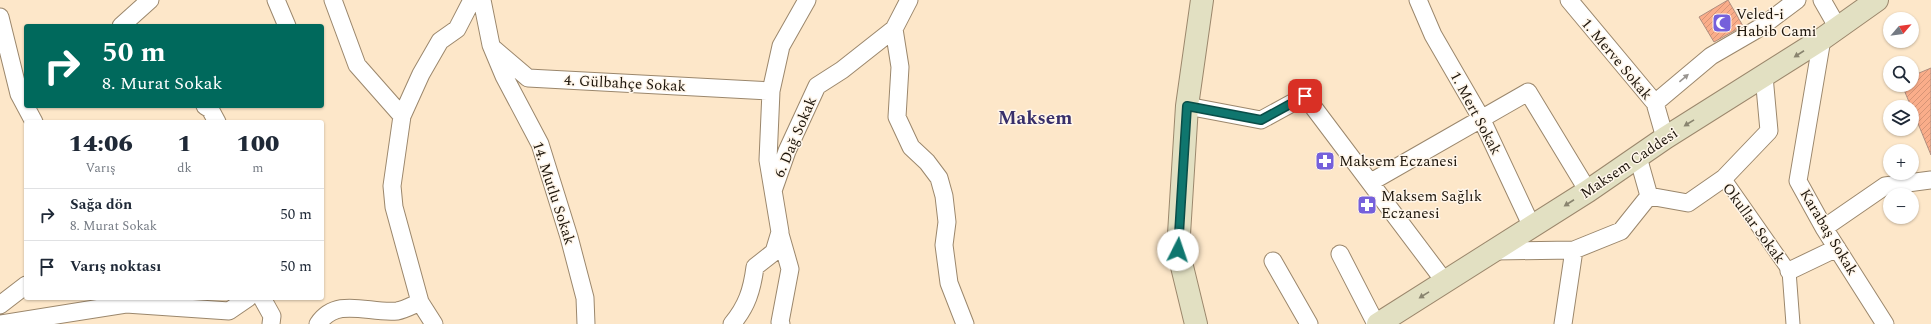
<!DOCTYPE html>
<html lang="tr">
<meta charset="utf-8">
<style>
:root{--surface:#fff;--page:#f6f6f7;--text:#1f2937;--muted:#747a83;--line:#e0e1e3}
body{margin:0;font-family:Spectral,serif;background:var(--page);color:var(--text);height:100vh;display:flex;flex-direction:column;font-size:15px;white-space:nowrap}
*{box-sizing:border-box;margin:0}
p{font-size:13px;color:var(--muted)}
.icon{flex:none;width:22px;height:22px;fill:none;stroke:currentColor;stroke-width:2;stroke-linecap:round;stroke-linejoin:round}
.map{position:relative;flex:1;overflow:hidden}
.drawer{position:absolute;left:24px;top:120px;width:300px;height:180px;display:flex;flex-direction:column;background:var(--surface);border-radius:4px;box-shadow:0 1px 3px #0004}
.drawer>*{flex:none}
.hud{position:absolute;left:24px;top:24px;width:300px;height:84px;border-radius:4px;box-shadow:0 1px 3px #0004;background:#00695c;color:#fff;overflow:hidden}
.needle{width:26px;rotate:62deg}
.buttons{position:absolute;left:1883px;top:12px;display:grid;gap:8px}
.buttons a{display:grid;place-items:center;width:36px;height:36px;border-radius:50%;background:var(--surface);box-shadow:0 1px 3px #0004;font-size:20px}
.pin{position:absolute;display:grid;place-items:center;width:34px;height:34px;color:#fff;margin:-17px;border-radius:8px;box-shadow:0 2px 6px #0006}
.me{position:absolute;width:44px;margin:-22px;rotate:4deg;stroke-linejoin:round;filter:drop-shadow(0 0 3px #0008)}
.turn{display:flex;align-items:center;gap:14px;height:84px;padding:0 12px;font-size:18px}
.turn .icon{width:52px;height:52px;stroke-width:2.5}
.turn b{display:block;font-size:28px;line-height:34px}
.eta{display:flex;justify-content:space-evenly;align-items:center;height:68px;text-align:center}
.eta b{font-size:24px;font-weight:800;line-height:28px}
ul{padding:0;list-style:none}
li{display:flex;align-items:center;gap:12px;height:52px;padding:0 12px;border-top:1px solid var(--line)}
li div{flex:1}
li b{display:block;font-size:15px}
li em{font-style:normal}
.map>svg:first-child{display:block}
.building{fill:url(#building-hatch);stroke:#af8e7f}
.lines{fill:none;stroke-linecap:round;stroke-linejoin:round}
.pedestrian-casing{stroke:#9b876c;stroke-width:15}
.minor-casing{stroke:#9b876c;stroke-width:19}
.secondary-casing{stroke:#9b876c;stroke-width:24}
.pedestrian{stroke:#fff;stroke-width:13}
.minor{stroke:#fff;stroke-width:17}
.secondary{stroke:#e2e0c2;stroke-width:22}
.oneway{fill:#89846f}
.oneway2{fill:#999591}
.route-casing{stroke:#0a4d48;stroke-width:10}
.route{stroke:#0f766e;stroke-width:7}
.labels{text-anchor:middle;stroke-width:3;stroke-linejoin:round;paint-order:stroke}
.poi-label{font-size:15px;fill:#1c140a;stroke:#fff6ea;text-anchor:start}
.street-label{font-size:15px;fill:#1c140a;stroke:#fff6ea}
.district-label{font-size:19px;font-weight:bold;fill:#382f6a;stroke:#fff6ea}
</style>
<div class="map">
<svg width="1931" height="324" viewBox="0 0 1931 324">
<defs>
<pattern id="building-hatch" width="6" height="6" patternUnits="userSpaceOnUse"><rect width="6" height="6" fill="#faad8a"/><path d="M-1 1l2-2M0 6l6-6M5 7l2-2" fill="none" stroke="#d69476"/></pattern>
</defs>
<rect width="100%" height="100%" fill="#fde7c9"/>
<path class="building" d="M 1728,0 L 1743,26 L 1714,42 L 1699,17 Z
M 1931,68 L 1931,155 L 1902,85 L 1912,85 L 1912,76 Z"/>
<g class="lines">
<defs>
<path id="pedestrian" d="M 1724,178 L 1789,271 L 1793,324"/>
<path id="minor" d="M 276,0 L 287,26
M 333,0 L 357,65 L 402,116
M 482,0 L 491,45 L 504,76 L 540,144 L 569,237 L 585,298 L 586,324
M 1418,0 L 1433,35 L 1481,118 L 1532,227
M 1569,0 L 1655,103 L 1665,138
M 1822,0 L 1838,28
M 0,17 L 19,94 L 34,122
M 121,26 L 150,0
M 894,29 L 900,67 L 897,117 L 911,147 L 927,162 L 939,178 L 944,196 L 947,222 L 944,245 L 949,283 L 965,324
M 1822,39 L 1798,181 L 1824,228 L 1885,324
M 494,49 L 528,78 L 771,91
M 1655,103 L 1711,56 L 1761,27 L 1797,0
M 205,106 L 210,109 L 217,122
M 1187,106 L 1261,120 L 1305,96 L 1445,282
M 1371,182 L 1528,92 L 1588,191
M 774,188 L 787,151 L 817,86 L 842,70 L 894,29 L 909,0
M 1649,196 L 1688,203 L 1724,178 L 1769,131 L 1764,76
M 1824,228 L 1885,186 L 1931,180
M 780,234 L 790,269 L 780,322 L 781,324
M 1495,251 L 1574,250 L 1621,231 L 1649,196 L 1638,157
M 1340,254 L 1376,324
M 1273,261 L 1309,324
M 1789,271 L 1837,248
M 262,298 L 272,316 L 271,324
M 0,305 L 26,285
M 0,324 L 126,304 L 229,311 L 248,298
M 318,324 C 337,296 369,314 397,311 C 404,310 413,305 420,302
M 434,324 L 420,302 L 394,207 L 392,186 L 402,116 L 421,74 L 440,41 L 457,29 L 472,0
M 732,324 C 747,306 752,290 755,267 L 774,252 L 780,232 L 768,160 L 771,91 L 781,46 L 807,0
M 1563,324 L 1574,250"/>
<path id="secondary" d="M 1196,324 L 1178,250 L 1187,106 L 1202,0
M 1378,324 L 1588,191 L 1665,138 L 1822,39 L 1877,0"/>
</defs>
<use href="#pedestrian" class="pedestrian-casing"/>
<use href="#minor" class="minor-casing"/>
<use href="#secondary" class="secondary-casing"/>
<use href="#pedestrian" class="pedestrian"/>
<use href="#minor" class="minor"/>
<use href="#secondary" class="secondary"/>
</g>
<defs><path id="oneway-solid" d="M-6-.8H1V-3.2L6.5 0L1 3.2V.8H-6Z"/></defs>
<g class="oneway">
<use href="#oneway-solid" transform="translate(1799 54) rotate(147)"/>
<use href="#oneway-solid" transform="translate(1689 123) rotate(148)"/>
<use href="#oneway-solid" transform="translate(1569 203) rotate(147)"/>
<use href="#oneway-solid" transform="translate(1424 295) rotate(148)"/>
</g>
<use class="oneway2" href="#oneway-solid" transform="translate(1684 78) rotate(-40)"/>
<g class="lines">
<defs>
<path id="route" d="M 1178,250 L 1187,106 L 1261,120 L 1305,96"/>
</defs>
<use href="#route" class="route-casing"/>
<use href="#route" class="route"/>
</g>
<defs>
<symbol id="mosque-square" viewBox="-11 -11 22 22"><rect x="-9" y="-9" width="18" height="18" rx="4" fill="#7560db" stroke="#fff6ea"/><path d="M3.5-4.9A6 6 0 1 0 3.5 4.9A5 5 0 1 1 3.5-4.9Z" fill="#fff"/></symbol>
<symbol id="pharmacy-square" viewBox="-11 -11 22 22"><rect x="-9" y="-9" width="18" height="18" rx="4" fill="#7560db" stroke="#fff6ea"/><path d="M-2-6h4v4h4v4h-4v4h-4v-4h-4v-4h4Z" fill="#fff"/></symbol>
</defs>
<g fill-rule="evenodd">
<use href="#mosque-square" x="1711" y="12" width="22" height="22"/>
<use href="#pharmacy-square" x="1314" y="150" width="22" height="22"/>
<use href="#pharmacy-square" x="1356" y="194" width="22" height="22"/>
</g>
<g class="labels">
<g class="poi-label">
<text x="1736" y="19">Veled-i<tspan x="1736" dy="17">Habib Cami</tspan></text>
<text x="1339" y="166">Maksem Eczanesi</text>
<text x="1381" y="201">Maksem Sağlık<tspan x="1381" dy="17">Eczanesi</tspan></text>
</g>
<g class="street-label">
<text transform="translate(1617 59) rotate(50)" y="5">1. Merve Sokak</text>
<text transform="translate(625 83) rotate(3)" y="5">4. Gülbahçe Sokak</text>
<text transform="translate(1476 113) rotate(62)" y="5">1. Mert Sokak</text>
<text transform="translate(795 137) rotate(-67)" y="5">6. Dağ Sokak</text>
<text transform="translate(1629 163) rotate(-34)" y="5">Maksem Caddesi</text>
<text transform="translate(554 193) rotate(72)" y="5">14. Mutlu Sokak</text>
<text transform="translate(1754 223) rotate(54)" y="5">Okullar Sokak</text>
<text transform="translate(1829 232) rotate(59)" y="5">Karabaş Sokak</text>
</g>
<g class="district-label">
<text x="1035" y="124">Maksem</text>
</g>
</g>
</svg>
<div class="buttons">
<a><svg class="needle" viewBox="-14 -14 28 28"><path d="M0-13l5 13h-10z" fill="#e53935"/><path d="M0 13l5-13h-10z" fill="#747a83"/></svg></a>
<a><svg class="icon" aria-label="search" viewBox="0 0 24 24"><circle cx="10" cy="10" r="6"/><path d="M15 15l6 6"/></svg></a>
<a><svg class="icon" aria-label="layers" viewBox="0 0 24 24"><path d="M12 4l9 5-9 5-9-5zM3 14l9 5 9-5"/></svg></a>
<a>+</a>
<a>−</a>
</div>
<div class="pin" style="left:1305px;top:96px;background:#d93025"><svg class="icon" aria-label="arrive" viewBox="0 0 24 24"><path d="M6 21V4h12l-3 4 3 4H6"/></svg></div>
<svg class="me" style="left:1178px;top:250px" viewBox="-20 -20 40 40"><circle r="19" fill="#fff"/><path d="M0-13L10 11 0 6-10 11z" fill="#0f766e"/></svg>
<div class="hud">
<div class="turn"><svg class="icon" aria-label="right" viewBox="0 0 24 24"><path d="M7 20v-9h11M14 6l5 5-5 5"/></svg><div><b>50 m</b>8. Murat Sokak</div></div>
</div>
<section class="drawer">
<div class="eta">
<div><b>14:06</b><p>Varış</p></div>
<div><b>1</b><p>dk</p></div>
<div><b>100</b><p>m</p></div>
</div>
<ul>
<li><svg class="icon" aria-label="right" viewBox="0 0 24 24"><path d="M7 20v-9h11M14 6l5 5-5 5"/></svg><div><b>Sağa dön</b><p>8. Murat Sokak</p></div><em>50 m</em></li>
<li><svg class="icon" aria-label="arrive" viewBox="0 0 24 24"><path d="M6 21V4h12l-3 4 3 4H6"/></svg><div><b>Varış noktası</b></div><em>50 m</em></li>
</ul>
</section>
</div>
